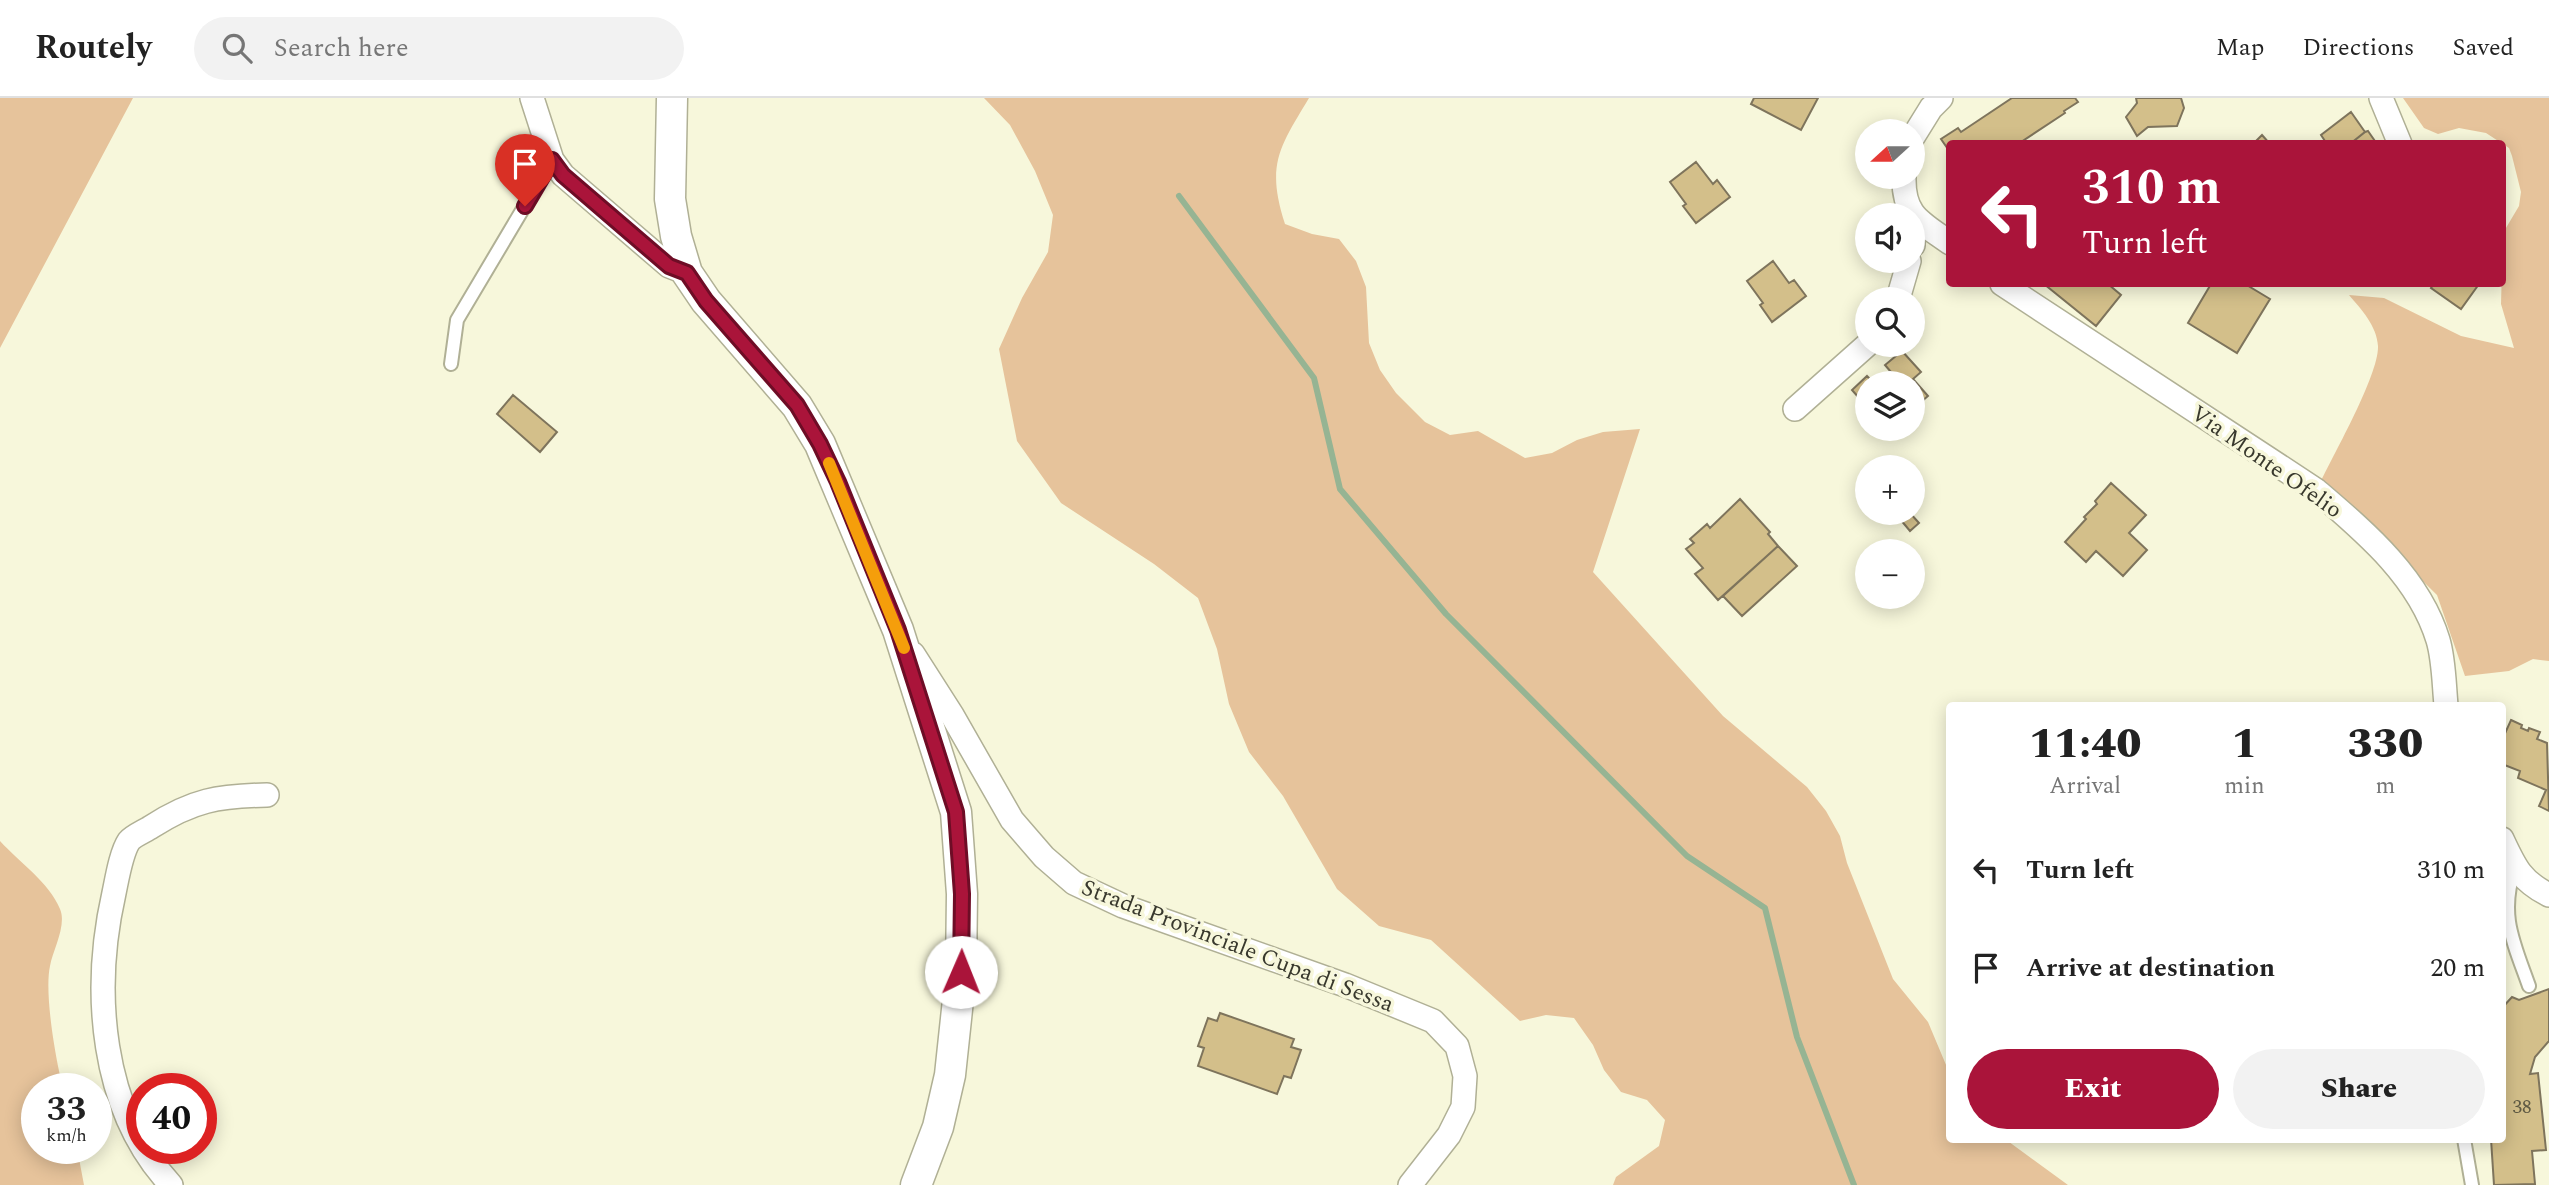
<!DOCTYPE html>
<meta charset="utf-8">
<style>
:root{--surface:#fff;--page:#f2f2f2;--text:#222;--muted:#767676;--line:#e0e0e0;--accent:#aa143a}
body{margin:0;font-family:Spectral,serif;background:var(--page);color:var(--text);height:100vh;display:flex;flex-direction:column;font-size:26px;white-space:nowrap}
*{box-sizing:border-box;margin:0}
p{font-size:23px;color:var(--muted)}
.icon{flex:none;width:38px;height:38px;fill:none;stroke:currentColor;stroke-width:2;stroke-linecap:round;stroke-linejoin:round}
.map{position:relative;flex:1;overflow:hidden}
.panel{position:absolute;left:1946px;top:604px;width:560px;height:441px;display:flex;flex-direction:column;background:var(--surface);border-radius:7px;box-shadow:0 4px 18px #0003}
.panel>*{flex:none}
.hud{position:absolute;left:1946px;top:42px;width:560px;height:147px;border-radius:7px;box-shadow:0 4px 18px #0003;background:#aa143a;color:#fff;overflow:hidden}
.needle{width:46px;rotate:249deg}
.controls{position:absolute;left:1855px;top:21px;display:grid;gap:14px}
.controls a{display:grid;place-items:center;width:70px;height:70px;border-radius:50%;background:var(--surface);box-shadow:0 4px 18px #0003;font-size:35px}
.speed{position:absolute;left:21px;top:975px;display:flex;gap:14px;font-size:35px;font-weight:700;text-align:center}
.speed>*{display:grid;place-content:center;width:91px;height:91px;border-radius:50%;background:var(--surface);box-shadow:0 4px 18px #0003;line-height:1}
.speed small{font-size:18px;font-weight:400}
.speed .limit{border:10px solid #d22;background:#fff;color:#111}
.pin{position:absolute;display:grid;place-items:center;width:60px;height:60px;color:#fff;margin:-72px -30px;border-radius:50% 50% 50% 0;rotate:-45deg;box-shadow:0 0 7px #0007}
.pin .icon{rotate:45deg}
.me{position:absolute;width:77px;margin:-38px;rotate:1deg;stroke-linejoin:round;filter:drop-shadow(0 0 5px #0008)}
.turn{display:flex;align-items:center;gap:24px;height:147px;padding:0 21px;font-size:32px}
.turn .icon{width:91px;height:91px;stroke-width:2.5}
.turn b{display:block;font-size:49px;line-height:60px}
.eta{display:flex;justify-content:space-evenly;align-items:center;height:119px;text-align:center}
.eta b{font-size:42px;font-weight:800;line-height:49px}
.action{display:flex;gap:14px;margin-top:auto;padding:14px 21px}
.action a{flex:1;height:80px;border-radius:42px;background:var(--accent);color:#fff;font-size:28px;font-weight:800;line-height:80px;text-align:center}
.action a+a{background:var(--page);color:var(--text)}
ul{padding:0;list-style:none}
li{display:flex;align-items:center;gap:21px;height:98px;padding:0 21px}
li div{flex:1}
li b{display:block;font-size:26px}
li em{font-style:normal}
header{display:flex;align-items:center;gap:42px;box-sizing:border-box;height:98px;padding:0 35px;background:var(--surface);border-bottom:2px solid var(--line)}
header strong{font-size:33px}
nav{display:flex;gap:38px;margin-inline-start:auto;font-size:24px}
.search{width:490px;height:63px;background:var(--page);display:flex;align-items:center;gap:18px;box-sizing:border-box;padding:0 24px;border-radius:38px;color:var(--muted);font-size:26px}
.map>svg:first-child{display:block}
.green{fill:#e6c39b}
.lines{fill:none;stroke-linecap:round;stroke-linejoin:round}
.stream{stroke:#96b493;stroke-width:6}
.building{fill:#d3bf8a;stroke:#7e745c;stroke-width:2}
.service-casing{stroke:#b0b095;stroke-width:16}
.minor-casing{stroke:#b0b095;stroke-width:26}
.tertiary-casing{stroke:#b0b095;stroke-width:33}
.service{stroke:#fff;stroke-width:12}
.minor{stroke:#fff;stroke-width:23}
.tertiary{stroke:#fff;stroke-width:30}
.route-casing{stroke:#6e0d26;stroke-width:18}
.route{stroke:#aa143a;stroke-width:12}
.slow{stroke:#f59e0b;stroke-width:12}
.labels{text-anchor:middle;stroke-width:7;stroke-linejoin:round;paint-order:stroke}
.number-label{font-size:19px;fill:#5f5a44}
.street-label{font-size:23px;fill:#38382d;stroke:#f7f7db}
</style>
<header>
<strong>Routely</strong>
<div class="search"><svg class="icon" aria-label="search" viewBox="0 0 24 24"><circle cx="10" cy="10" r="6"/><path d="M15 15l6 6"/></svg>Search here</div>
<nav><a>Map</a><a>Directions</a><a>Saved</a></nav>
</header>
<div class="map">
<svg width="2549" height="1087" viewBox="0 0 2549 1087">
<rect width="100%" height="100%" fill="#f7f7db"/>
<path class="green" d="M 0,0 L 133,0 L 0,250 Z
M 984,0 L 1309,0 C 1279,50 1266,67 1285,126 L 1312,136 L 1339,141 L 1356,163 L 1366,189 L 1369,245 L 1380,272 L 1396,295 L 1425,324 L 1450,337 L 1478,333 L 1525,360 L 1552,355 L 1577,342 L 1603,334 L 1640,331 L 1593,474 L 1723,618 L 1807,689 L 1826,713 L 1840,738 L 1847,765 L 1893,881 L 1928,924 L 1949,974 L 1950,1041 L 2005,1041 L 2068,1087 L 1613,1087 L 1616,1079 L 1659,1048 L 1665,1022 L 1647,1002 L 1621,994 L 1604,972 L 1593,947 L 1574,920 L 1546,917 L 1520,923 L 1431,842 L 1379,828 L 1337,791 L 1283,698 L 1249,654 L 1229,606 L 1217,551 L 1198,500 L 1154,466 L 1061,405 L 1017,343 L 999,251 L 1022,200 L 1048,154 L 1053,117 L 1035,73 L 1010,27 Z
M 2403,0 L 2549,0 L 2549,563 L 2533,561 L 2509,573 L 2465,578 L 2437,497 L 2321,383 C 2335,354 2379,276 2378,248 C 2377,228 2361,211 2349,197 L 2384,200 L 2461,238 L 2514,250 L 2501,206 L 2503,135 L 2519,108 L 2521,94 L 2512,58 L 2509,50 L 2486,35 L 2459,30 L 2438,36 L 2424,30 Z
M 0,743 C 19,764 49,784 60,811 C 67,827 53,852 50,868 C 44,896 56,963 63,990 L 37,990 L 37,1050 L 77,1050 L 84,1087 L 0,1087 Z"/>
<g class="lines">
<path class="stream" d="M 1179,98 L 1314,280 L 1340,391 L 1446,516 L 1687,758 L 1765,810 L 1797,939 L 1854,1087"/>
</g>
<path class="building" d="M 1754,0 L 1818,0 L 1801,32 L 1751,6 Z
M 2012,0 L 2075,0 L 2078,4 L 2064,13 L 2065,15 L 2018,46 L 1950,46 L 1950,54 L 1941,41 L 1958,30 L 1961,34 Z
M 2136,0 L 2181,0 L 2184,10 L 2177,28 L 2148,29 L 2137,38 L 2126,19 L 2137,5 Z
M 2351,14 L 2365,34 L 2350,46 L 2327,46 L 2321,37 Z
M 2368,33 L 2377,46 L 2350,46 L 2365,34 Z
M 2262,37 L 2270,46 L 2253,46 Z
M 1696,64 L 1713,86 L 1717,82 L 1730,99 L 1696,125 L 1683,108 L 1686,106 L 1670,84 Z
M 1773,163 L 1789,185 L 1794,182 L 1806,198 L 1772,224 L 1760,207 L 1763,205 L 1747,183 Z
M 2044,186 L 2108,186 L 2121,197 L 2096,228 Z
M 2211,186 L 2245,186 L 2270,201 L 2237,255 L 2188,225 Z
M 2434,186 L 2479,186 L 2461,211 L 2431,190 Z
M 1902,253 L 1921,274 L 1913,281 L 1928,298 L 1913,311 L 1913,285 L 1879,285 L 1891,274 L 1885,267 Z
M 1867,278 L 1874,285 L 1867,285 L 1867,309 L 1852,292 Z
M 513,297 L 557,334 L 540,354 L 497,316 Z
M 2111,385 L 2146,417 L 2129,435 L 2147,452 L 2123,478 L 2096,453 L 2086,464 L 2065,444 L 2086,421 L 2084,419 L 2097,406 L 2095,403 Z
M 1740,401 L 1770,434 L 1768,436 L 1778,448 L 1718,502 L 1695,476 L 1703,470 L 1686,451 L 1694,445 L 1690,441 L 1707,426 L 1710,430 Z
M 1907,415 L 1910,415 L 1919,425 L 1910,433 L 1900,421 Z
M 1778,448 L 1797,468 L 1742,518 L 1723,498 Z
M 2511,622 L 2522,627 L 2521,630 L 2528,633 L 2529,630 L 2540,634 L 2537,641 L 2547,645 L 2549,713 L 2539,708 L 2546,692 L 2518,680 L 2520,673 L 2502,666 L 2502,642 Z
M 2549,891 L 2549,943 L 2535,959 L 2530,976 L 2538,975 L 2546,1052 L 2532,1053 L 2535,1086 L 2494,1087 L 2491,1041 L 2502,1041 L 2502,910 L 2512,899 L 2519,902 Z
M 1220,915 L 1294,941 L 1291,949 L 1301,952 L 1291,980 L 1284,978 L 1277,996 L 1198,968 L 1204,950 L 1198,948 L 1208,920 L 1217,923 Z"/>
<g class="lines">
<defs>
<path id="service" d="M 451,266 L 457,222 L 552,62
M 2502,779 L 2515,769 C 2499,817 2513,843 2529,888
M 2464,1041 L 2472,1087"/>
<path id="minor" d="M 532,0 L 552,62 L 563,77 L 669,168 L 687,175
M 2381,0 L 2400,46
M 1913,39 L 1931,10 L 1941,0
M 1904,79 C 1903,118 1921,124 1950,145
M 1913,147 L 1914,119
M 2002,186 L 2316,392 C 2365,434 2419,479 2438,542 C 2444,562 2444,587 2446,607
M 1898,201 L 1909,163
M 1795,311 L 1867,247
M 913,556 L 952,617 L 1012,722 L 1044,759 L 1074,785 L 1123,808 L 1345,887 L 1433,923 L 1457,948 L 1465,978 L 1463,1009 L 1449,1037 L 1410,1087
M 2502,741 C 2515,769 2521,783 2549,797
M 171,1087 C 100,1011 92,892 114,795 C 117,781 121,755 129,743 C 133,738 145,733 151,729 C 193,702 218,698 267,697"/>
<path id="tertiary" d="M 672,0 L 670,101 L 676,138 L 687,175 L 706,203 L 797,308 L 820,346 L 898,532 L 956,714 L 962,796 L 961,874 L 950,977 L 938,1029 L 916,1087"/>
</defs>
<use href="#service" class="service-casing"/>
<use href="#minor" class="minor-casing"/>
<use href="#tertiary" class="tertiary-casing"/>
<use href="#service" class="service"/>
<use href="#minor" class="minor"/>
<use href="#tertiary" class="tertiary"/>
</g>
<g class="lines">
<defs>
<path id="route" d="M 525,108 L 552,62 L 563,77 L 669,168 L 687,175 L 706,203 L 797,307 L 820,346 L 838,384 L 898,532 L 956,714 L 962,796 L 961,874"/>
</defs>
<use href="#route" class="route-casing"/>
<use href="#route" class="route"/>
<path class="slow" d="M 829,365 L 904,550"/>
</g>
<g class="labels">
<g class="number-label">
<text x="2522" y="1015">38</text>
</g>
<g class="street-label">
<text transform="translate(2267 363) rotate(35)" y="8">Via Monte Ofelio</text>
<text transform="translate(1238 847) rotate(21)" y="8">Strada Provinciale Cupa di Sessa</text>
</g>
</g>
</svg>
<div class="controls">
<a><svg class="needle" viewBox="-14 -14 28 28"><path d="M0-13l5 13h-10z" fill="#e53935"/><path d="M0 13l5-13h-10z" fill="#767676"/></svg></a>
<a><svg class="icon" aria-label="sound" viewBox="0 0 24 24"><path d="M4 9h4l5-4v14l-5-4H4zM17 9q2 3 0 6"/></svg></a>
<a><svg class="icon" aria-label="search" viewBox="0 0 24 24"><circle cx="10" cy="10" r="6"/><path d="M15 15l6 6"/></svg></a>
<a><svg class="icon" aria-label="layers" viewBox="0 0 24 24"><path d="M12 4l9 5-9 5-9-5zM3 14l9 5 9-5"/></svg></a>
<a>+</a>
<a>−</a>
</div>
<div class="speed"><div>33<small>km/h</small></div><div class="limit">40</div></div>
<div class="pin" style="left:525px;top:108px;background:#d93025"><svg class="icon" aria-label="arrive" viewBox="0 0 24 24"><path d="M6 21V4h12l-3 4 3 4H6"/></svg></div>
<svg class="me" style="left:961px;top:874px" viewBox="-20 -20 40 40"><circle r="19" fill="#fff"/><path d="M0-13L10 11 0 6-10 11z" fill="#aa143a"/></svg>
<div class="hud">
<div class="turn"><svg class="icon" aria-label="left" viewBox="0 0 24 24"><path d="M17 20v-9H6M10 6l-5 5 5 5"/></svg><div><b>310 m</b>Turn left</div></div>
</div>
<section class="panel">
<div class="eta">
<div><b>11:40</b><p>Arrival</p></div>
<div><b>1</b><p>min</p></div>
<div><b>330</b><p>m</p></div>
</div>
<ul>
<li><svg class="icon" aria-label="left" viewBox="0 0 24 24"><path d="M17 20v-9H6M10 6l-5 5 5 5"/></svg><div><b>Turn left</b></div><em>310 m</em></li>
<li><svg class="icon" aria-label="arrive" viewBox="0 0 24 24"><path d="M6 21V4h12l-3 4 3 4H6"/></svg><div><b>Arrive at destination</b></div><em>20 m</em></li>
</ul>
<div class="action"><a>Exit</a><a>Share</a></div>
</section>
</div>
